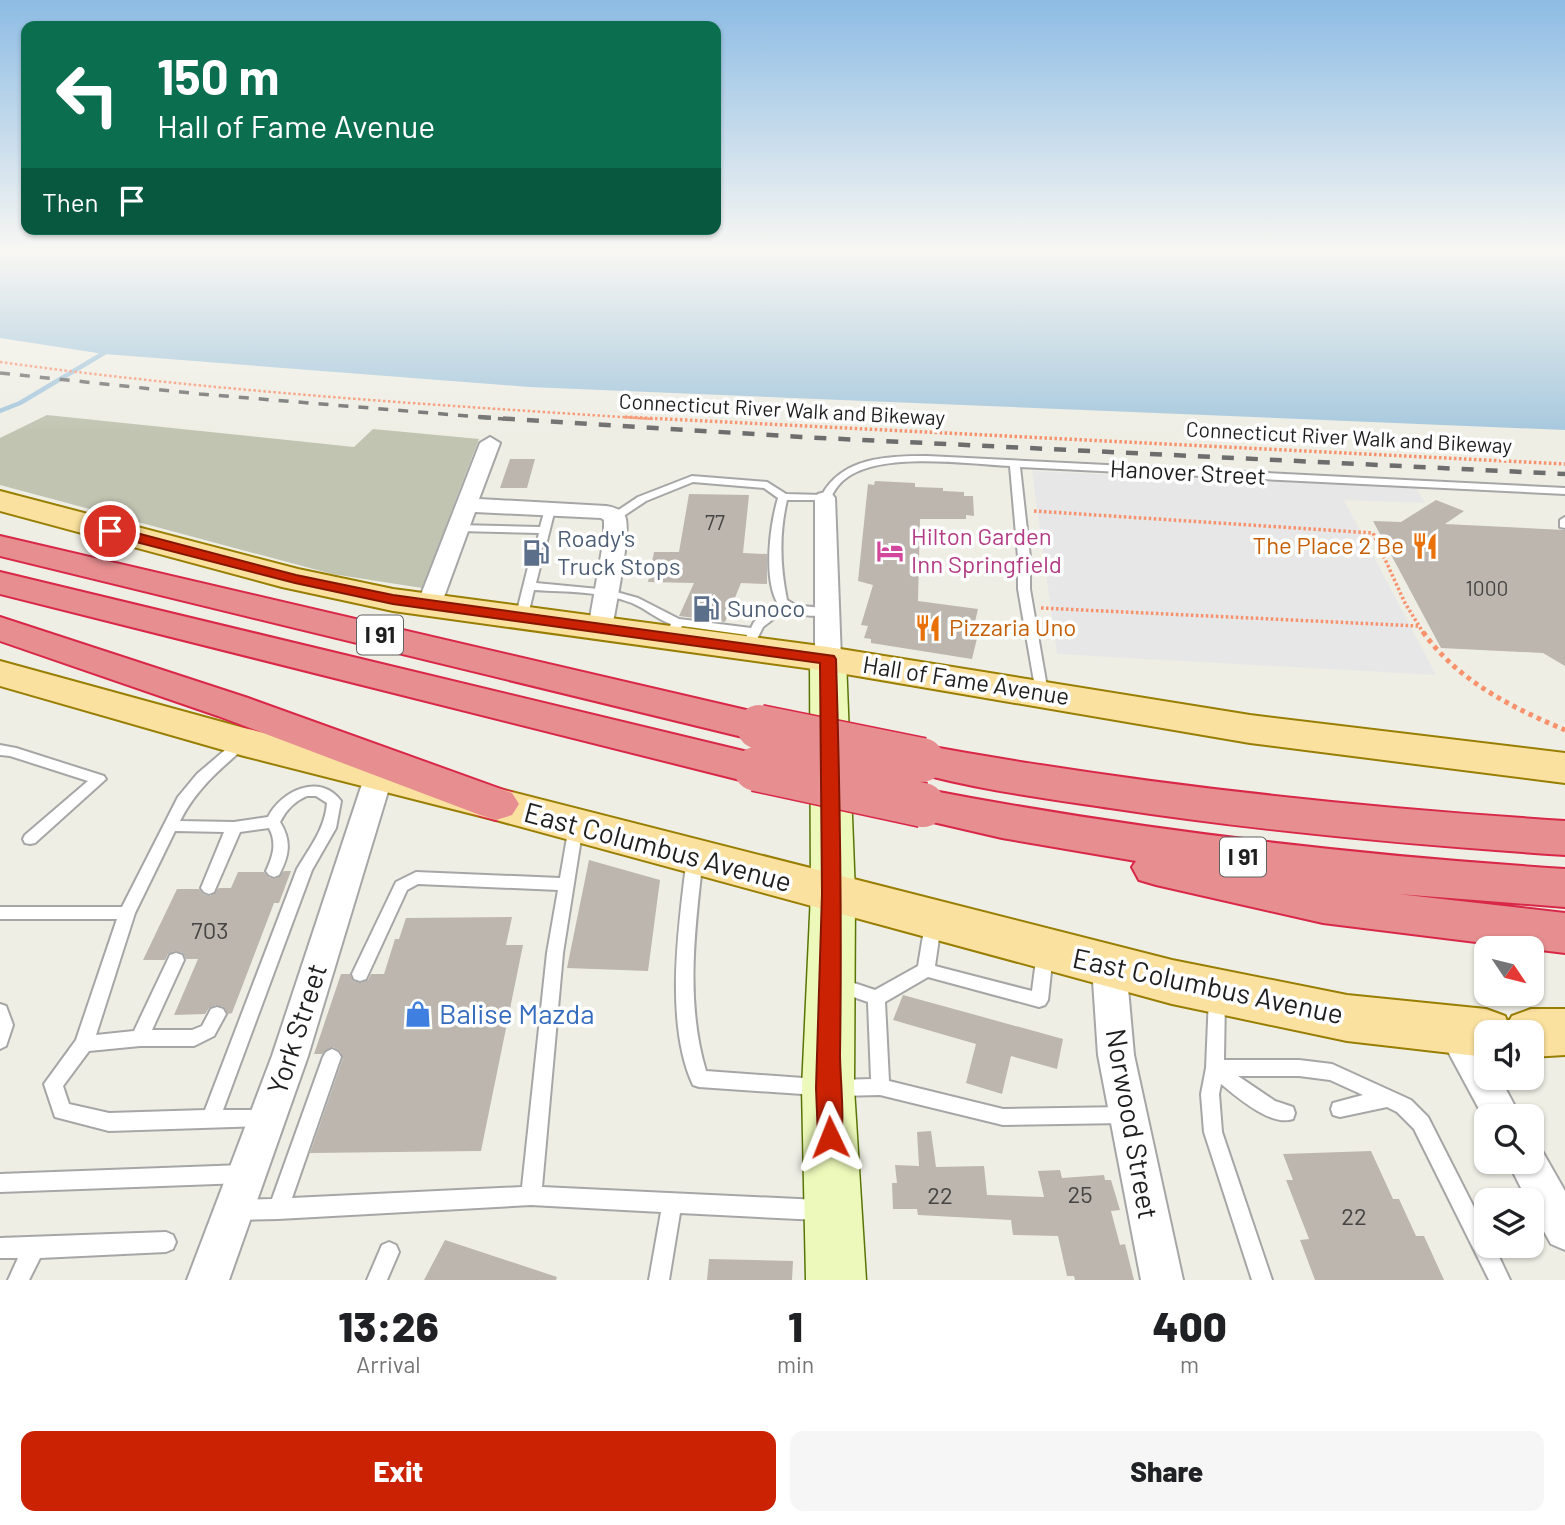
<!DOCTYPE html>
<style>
:root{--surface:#fff;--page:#f6f6f6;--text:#202124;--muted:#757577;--accent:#cb2203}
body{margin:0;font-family:Barlow,sans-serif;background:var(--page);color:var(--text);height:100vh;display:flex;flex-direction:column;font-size:26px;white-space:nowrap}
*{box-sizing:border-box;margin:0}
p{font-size:23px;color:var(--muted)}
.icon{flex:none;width:38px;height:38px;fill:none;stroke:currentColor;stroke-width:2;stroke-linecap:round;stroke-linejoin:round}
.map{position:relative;height:1280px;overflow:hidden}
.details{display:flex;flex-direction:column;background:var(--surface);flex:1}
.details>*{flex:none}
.hud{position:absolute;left:21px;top:21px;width:700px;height:214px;border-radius:14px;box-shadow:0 2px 5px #0004;background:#0b6e4f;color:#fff;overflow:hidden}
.needle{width:46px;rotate:125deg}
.fabs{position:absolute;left:1474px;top:936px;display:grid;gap:14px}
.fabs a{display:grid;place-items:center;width:70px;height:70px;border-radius:14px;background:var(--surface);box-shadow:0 2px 5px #0004;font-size:35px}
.pin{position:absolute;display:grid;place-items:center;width:60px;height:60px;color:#fff;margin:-30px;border:4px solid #fff;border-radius:50%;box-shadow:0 2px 7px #0007}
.me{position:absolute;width:77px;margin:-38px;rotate:358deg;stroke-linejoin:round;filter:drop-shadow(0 0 5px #0008)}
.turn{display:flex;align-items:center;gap:24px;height:147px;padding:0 21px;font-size:32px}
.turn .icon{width:91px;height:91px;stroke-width:2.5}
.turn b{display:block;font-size:49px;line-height:60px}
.then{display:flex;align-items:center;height:66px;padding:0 21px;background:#0003;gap:14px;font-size:26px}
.eta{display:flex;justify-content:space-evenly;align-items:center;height:119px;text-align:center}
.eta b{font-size:42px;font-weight:800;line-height:49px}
.action{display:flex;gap:14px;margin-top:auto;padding:14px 21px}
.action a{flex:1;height:80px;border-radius:14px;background:var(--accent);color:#fff;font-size:28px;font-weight:800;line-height:80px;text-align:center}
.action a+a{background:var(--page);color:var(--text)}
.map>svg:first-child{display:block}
.construction{fill:#c1c4b1}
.parking{fill:#e7e7e7}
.water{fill:#a6c8dd}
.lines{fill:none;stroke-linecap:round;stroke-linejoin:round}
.stream{stroke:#a6c8dd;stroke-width:4.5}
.building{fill:#bcb6ae}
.lane-casing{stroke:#a6a6a6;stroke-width:4}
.street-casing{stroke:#a6a6a6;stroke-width:4}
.secondary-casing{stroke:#587506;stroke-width:3}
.primary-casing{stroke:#987e02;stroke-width:4}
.highway-casing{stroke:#d92748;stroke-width:4}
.path-far2{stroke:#f8926d;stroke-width:2.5;stroke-dasharray:2.5 2.5;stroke-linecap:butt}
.path-far1{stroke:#f8926d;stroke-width:3.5;stroke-dasharray:2.5 2.5;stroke-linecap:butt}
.path{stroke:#f8926d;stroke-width:5;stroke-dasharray:4.5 4.5;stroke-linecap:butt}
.lane{fill:#fff;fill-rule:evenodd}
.street{fill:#fff;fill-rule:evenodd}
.secondary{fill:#ecf9ba;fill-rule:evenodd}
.primary{fill:#fbe19f;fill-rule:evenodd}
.highway{fill:#e68e90;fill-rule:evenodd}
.rail-far1{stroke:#6d6d6d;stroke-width:3.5;stroke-dasharray:10 10;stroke-linecap:butt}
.rail{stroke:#6d6d6d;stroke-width:4.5;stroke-dasharray:12 12;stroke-linecap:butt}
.highway-bridge-casing{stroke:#d92748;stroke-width:47;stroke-linecap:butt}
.highway-bridge{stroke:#e68e90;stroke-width:44}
.route{fill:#cb2203;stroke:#841602;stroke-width:2}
.labels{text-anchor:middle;stroke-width:7;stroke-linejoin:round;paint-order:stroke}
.far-street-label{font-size:21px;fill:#1f1f1f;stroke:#fff}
.number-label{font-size:21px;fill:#464543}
.shield{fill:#fff;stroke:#626262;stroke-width:2}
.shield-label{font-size:23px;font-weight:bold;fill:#1f1f1f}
.street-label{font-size:24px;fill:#1f1f1f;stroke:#fff}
.hotel-label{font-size:24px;fill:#b23c85;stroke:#fff;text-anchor:start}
.service-label{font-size:24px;fill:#4e5e75;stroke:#fff;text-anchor:start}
.food-label{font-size:24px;fill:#c56008;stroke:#fff;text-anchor:end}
.near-number-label{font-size:24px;fill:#464543}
.near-street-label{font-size:28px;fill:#1f1f1f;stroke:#fff}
.near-shop-label{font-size:28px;fill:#366cbe;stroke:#fff;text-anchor:start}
</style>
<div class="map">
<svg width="1565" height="1280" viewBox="0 0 1565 1280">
<rect width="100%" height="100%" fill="#efeee5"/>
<path class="construction" d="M 47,415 L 354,447 L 373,429 L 479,439 L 422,588 L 332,574 L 0,485 L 0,438 Z"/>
<path class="parking" d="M 1032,471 L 1416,488 L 1425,503 L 1344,500 L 1436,675 L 1057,654 Z"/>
<path class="water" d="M 0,253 L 1565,253 L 1565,430 L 529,387 L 104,354 L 0,338 Z"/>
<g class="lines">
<path class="stream" d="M 0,411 L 20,403 L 109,350"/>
</g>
<path class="building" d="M 510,459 L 535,459 L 527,488 L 500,488 Z
M 875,481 L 915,483 L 915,487 L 943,488 L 943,491 L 964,492 L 964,496 L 973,496 L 974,516 L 966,515 L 966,519 L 920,519 L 918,601 L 978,609 L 974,626 L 980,626 L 972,659 L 871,643 L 871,639 L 864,638 L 868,626 L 861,625 L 873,585 L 858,581 L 868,484 L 874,485 Z
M 689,494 L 749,495 L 743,553 L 767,554 L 767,584 L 741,583 L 725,622 L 679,616 L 694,583 L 648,582 L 654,552 L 679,552 Z
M 1436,500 L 1464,511 L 1445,524 L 1565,530 L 1565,666 L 1543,653 L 1441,648 L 1373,521 L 1401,522 Z
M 589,860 L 660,880 L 648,971 L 567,968 Z
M 284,871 L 291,871 L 279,903 L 274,903 L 232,1013 L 228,1014 L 224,1007 L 216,1005 L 209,1008 L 205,1014 L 174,1015 L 198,959 L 186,959 L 183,953 L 175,951 L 168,954 L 165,960 L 143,960 L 177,889 L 199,889 L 203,894 L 210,896 L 219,888 L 231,888 L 238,872 L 264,872 L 268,877 L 275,879 Z
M 512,917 L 506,945 L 523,945 L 481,1151 L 310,1153 L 343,1058 L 340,1051 L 333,1047 L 322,1054 L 314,1054 L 341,974 L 350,974 L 353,981 L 361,983 L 368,980 L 371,974 L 384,974 L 395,939 L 399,939 L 406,918 Z
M 903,995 L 1063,1039 L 1057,1069 L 1011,1056 L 1002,1094 L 966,1083 L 976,1044 L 893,1020 Z
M 931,1131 L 936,1167 L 984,1166 L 987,1195 L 1044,1197 L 1038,1171 L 1060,1170 L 1062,1178 L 1104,1175 L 1105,1180 L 1111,1180 L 1120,1210 L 1111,1211 L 1120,1245 L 1125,1244 L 1134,1280 L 1075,1280 L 1074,1276 L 1067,1276 L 1058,1236 L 1013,1235 L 1011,1220 L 918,1215 L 917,1209 L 893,1209 L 892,1183 L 897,1183 L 895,1165 L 919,1166 L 917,1132 Z
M 1371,1151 L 1393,1199 L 1399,1199 L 1416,1236 L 1424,1236 L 1444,1280 L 1315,1280 L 1300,1240 L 1309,1239 L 1286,1180 L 1293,1180 L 1283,1154 Z
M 445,1240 L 557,1277 L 556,1280 L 424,1280 Z
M 709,1259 L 793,1261 L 792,1280 L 707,1280 Z"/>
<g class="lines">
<defs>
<path id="lane" d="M 927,456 L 1565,488 L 1565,494 L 1020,467 L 1030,557 L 1030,589 L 1048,693 L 1042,697 L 1036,693 L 1018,589 L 1018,557 L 1010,466 C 967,464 880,451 845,479 C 837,485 834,492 829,500 L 787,500 C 779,534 780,566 787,600 C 802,611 818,603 831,612 C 821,619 796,615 785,610 L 763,627 L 756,641 L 748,641 L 746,638 L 747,635 L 682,626 L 679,631 L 671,631 L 669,628 L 671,624 C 657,619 646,609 632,603 C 601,591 567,592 534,590 L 527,619 L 521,623 L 515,619 L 530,559 L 536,556 L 542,559 L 536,583 L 609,590 L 638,598 L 679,619 L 751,628 L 754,622 L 778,604 C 763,579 770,525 778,498 L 764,488 L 693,482 L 646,501 L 619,519 L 611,519 L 610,517 L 611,515 L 638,497 L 692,476 L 767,482 L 786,494 L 822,495 C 842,457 889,456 927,456 Z
M 550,506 L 555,509 L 546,545 L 541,548 L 536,545 L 539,533 L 458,531 L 453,528 L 458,525 L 540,527 L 545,509 Z
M 1565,517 L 1565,528 L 1560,527 L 1560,520 Z
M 243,737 L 248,739 L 250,742 L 248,745 C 221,768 196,789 180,821 L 234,822 L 268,817 C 281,791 320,772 341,801 L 336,828 L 312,870 L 223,1110 L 263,1110 L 270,1112 L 272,1118 L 270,1124 L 263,1126 L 109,1131 L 55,1117 L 44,1084 L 76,1040 L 117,919 L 0,919 L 0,907 L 122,907 L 178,797 L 197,774 L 238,739 ZM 307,796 L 316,796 L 327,803 C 325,829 310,847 297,869 L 205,1110 L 109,1113 L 69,1104 L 63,1086 L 89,1051 L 140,1046 L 194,1046 L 214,1036 L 226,1014 L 223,1009 L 217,1007 L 211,1009 L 202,1026 L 192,1030 L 152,1030 L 184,960 L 182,955 L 176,953 L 170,955 L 134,1031 L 96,1035 L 135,913 L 175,831 L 224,832 L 201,888 L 204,892 L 209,894 L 214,892 L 240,832 L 269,828 C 277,843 273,856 266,871 L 269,875 L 274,877 L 279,875 C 289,856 292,841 280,822 C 286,810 295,801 307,796 Z
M 0,745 L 16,748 L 104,776 L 106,779 L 35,843 L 30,844 L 25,843 L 23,839 L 25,835 L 88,781 L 10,756 L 0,755 Z
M 576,821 L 581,822 L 583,826 L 563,953 L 542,1187 L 819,1200 L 826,1203 L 829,1210 L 826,1217 L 819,1220 L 680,1213 L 669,1280 L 649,1280 L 661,1212 L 531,1205 L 278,1219 L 239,1220 L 232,1217 L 229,1210 L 232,1203 L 239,1200 L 272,1199 L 323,1057 L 326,1052 L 332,1049 L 338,1052 L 341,1057 L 292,1198 L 522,1187 L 547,953 L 558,890 L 418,884 L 407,890 L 366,979 L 360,981 L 354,979 L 352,974 L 396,882 L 416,872 L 560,878 L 569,826 L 571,822 Z
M 695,851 L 700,853 L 703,857 C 695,928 685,1002 706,1071 L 817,1079 L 823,1081 L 826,1087 L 823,1093 L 817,1095 L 699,1087 L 693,1085 C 664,1023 679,923 687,857 L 690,853 Z
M 933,918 L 939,920 L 941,924 L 935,966 L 1032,991 L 1037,953 L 1039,948 L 1045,946 L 1051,948 L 1053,953 L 1048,1000 L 1045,1005 L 1039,1007 L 928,977 L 885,1002 L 889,1081 L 1003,1109 L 1125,1107 L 1132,1109 L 1134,1115 L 1132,1121 L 1125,1123 L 1003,1125 L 880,1095 L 838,1096 L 832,1094 L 829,1088 L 832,1082 L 838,1080 L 871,1079 L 868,1002 L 833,990 L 831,985 L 833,980 L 839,978 L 875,990 L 918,966 L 925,924 L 927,920 Z
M 1217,990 L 1223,992 L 1225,997 L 1224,1060 L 1299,1060 L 1332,1064 L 1411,1100 L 1428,1117 L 1486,1231 L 1486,1246 L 1494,1246 L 1510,1280 L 1489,1280 L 1414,1129 L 1397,1112 L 1387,1107 L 1340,1117 L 1333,1115 L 1331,1109 L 1333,1103 L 1363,1095 L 1330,1080 L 1299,1076 L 1238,1076 L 1275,1101 L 1293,1107 L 1295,1113 L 1293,1119 C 1271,1127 1237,1097 1221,1084 L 1219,1094 L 1222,1132 L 1272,1280 L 1252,1280 L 1204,1132 L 1201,1094 L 1206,1068 L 1209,997 L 1211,992 Z
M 0,1004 L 6,1006 L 13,1025 L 6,1046 L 0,1049 Z
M 243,1165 L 250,1168 L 253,1174 L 250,1180 L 243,1183 L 0,1192 L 0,1174 Z
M 166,1232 L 173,1235 L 176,1242 L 173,1249 L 166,1252 L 40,1258 L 29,1280 L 8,1280 L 18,1258 L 0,1258 L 0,1238 Z
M 389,1242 L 396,1245 L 399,1252 L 387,1280 L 367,1280 L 382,1245 Z"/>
<path id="street" d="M 490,437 L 500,443 L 479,499 L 606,506 C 612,507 622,509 625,516 C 632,530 615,609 612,629 L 609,634 L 600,636 L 591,634 L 588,629 L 604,538 L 604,520 L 601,518 L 475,512 L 441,605 L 437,610 L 421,610 L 417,605 L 480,443 Z
M 825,492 L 832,494 L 835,498 L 841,659 L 837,664 L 828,667 L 819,664 L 815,659 L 815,498 L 818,494 Z
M 379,765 L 389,768 L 393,775 L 308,1056 L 229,1280 L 187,1280 L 272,1056 L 365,775 L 369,768 Z
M 1109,953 L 1121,956 L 1126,966 L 1134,1055 L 1183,1280 L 1141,1280 L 1098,1055 L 1092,966 L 1097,956 Z
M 1454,1016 L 1466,1020 L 1486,1054 L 1486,1078 L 1500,1078 L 1520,1116 L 1486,1116 L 1486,1122 L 1437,1031 L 1442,1020 Z
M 1531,1146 L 1541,1149 L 1565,1191 L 1565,1250 L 1551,1244 L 1531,1208 L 1531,1200 L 1527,1200 L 1508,1162 L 1531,1162 Z"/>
<path id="secondary" d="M 828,648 L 841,651 L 846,659 L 855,894 L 854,1088 L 866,1280 L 806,1280 L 802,1088 L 811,894 L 810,659 L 815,651 Z"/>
<path id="primary" d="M 0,491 L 298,569 L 393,589 L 828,647 L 1250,715 L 1565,753 L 1565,783 L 1250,743 L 828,671 L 393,611 L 282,587 L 0,511 Z
M 0,661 L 244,728 L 496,788 L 1172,960 L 1347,995 L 1486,1009 L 1505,1016 L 1508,1023 L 1512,1016 L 1531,1009 L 1565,1009 L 1565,1055 L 1531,1057 L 1531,1032 L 1486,1032 L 1486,1057 L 1347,1041 L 1172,1004 L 496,820 L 244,756 L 0,686 Z"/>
<path id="highway" d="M 0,536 L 759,713 L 774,717 L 780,727 L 774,737 L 759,741 L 0,556 Z
M 0,572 L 756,754 L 772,758 L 778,769 L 772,780 L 756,784 L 0,594 Z
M 0,617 L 248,698 L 512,793 L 519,804 L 512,815 L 496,820 L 480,815 L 218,716 L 0,641 Z
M 922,745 C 1135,784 1349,807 1565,821 L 1565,855 C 1413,845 1261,831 1110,808 C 1043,798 973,789 907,770 L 900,760 L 907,750 Z
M 923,789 C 1136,830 1349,855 1565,869 L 1565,907 L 1398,894 L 1565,913 L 1565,953 L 1323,923 L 1156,885 L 1139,880 L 1132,867 L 1136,861 L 1002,838 L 907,816 L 900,805 L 907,794 Z"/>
</defs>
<use href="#lane" class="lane-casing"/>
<use href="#street" class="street-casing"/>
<use href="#secondary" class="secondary-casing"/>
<use href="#primary" class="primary-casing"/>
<use href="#highway" class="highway-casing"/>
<path class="path-far2" d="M 0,362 C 216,392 435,405 653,419"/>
<path class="path-far1" d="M 625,417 L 1565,464
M 1034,511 L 1373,533 L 1405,603 L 1424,634
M 1041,608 L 1418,626"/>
<path class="path" d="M 1423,632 C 1458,681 1511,707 1565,730"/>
<use href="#lane" class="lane"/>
<use href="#street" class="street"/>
<use href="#secondary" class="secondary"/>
<use href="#primary" class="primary"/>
<use href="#highway" class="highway"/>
<path class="rail-far1" d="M 0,373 L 200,394 L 504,419"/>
<path class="rail" d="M 479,417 L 801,437 L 1565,474"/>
<defs>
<path id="highway-bridge" d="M 759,727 L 922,760
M 756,769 L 923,805"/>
</defs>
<use href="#highway-bridge" class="highway-bridge-casing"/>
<use href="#highway-bridge" class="highway-bridge"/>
</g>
<linearGradient id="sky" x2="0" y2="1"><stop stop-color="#8dbce4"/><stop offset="0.58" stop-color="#f8f7f3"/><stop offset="1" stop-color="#f8f7f3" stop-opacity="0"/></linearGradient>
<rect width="1565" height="433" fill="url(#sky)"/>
<path class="route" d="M 110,526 L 296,575 L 393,595 L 834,656 L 836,659 C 840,791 842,923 840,1055 C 840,1077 846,1128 839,1145 L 830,1148 L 822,1145 L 818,1137 L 816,1088 L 822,894 L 820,663 L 393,604 L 295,583 L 105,534 L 105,528 Z"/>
<defs>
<symbol id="restaurant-bare" viewBox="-9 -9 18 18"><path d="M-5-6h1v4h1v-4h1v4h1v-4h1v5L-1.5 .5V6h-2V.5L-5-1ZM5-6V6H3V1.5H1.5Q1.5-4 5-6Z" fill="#e8710a" stroke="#fff" stroke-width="2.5" paint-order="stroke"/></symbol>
<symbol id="hotel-bare" viewBox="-9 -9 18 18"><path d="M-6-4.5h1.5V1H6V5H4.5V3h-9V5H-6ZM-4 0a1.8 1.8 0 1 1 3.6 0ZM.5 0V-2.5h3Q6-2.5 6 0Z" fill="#d1479c" stroke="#fff" stroke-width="2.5" paint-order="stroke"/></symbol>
<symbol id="fuel-bare" viewBox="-9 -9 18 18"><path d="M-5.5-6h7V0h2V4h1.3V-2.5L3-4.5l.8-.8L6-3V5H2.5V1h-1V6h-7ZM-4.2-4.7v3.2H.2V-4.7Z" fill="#5c6f8a" stroke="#fff" stroke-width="2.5" paint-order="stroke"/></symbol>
<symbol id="shop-bare" viewBox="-9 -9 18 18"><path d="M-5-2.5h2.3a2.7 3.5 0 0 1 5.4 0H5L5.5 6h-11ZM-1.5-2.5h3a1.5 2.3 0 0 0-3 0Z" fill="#3f7fe0" stroke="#fff" stroke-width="2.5" paint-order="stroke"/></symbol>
</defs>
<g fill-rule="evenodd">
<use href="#restaurant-bare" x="1406" y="527" width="38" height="38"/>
<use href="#hotel-bare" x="871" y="532" width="38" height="38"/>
<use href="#fuel-bare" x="517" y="534" width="38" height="38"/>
<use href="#fuel-bare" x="687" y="590" width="38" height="38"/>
<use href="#restaurant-bare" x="909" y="609" width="38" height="38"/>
<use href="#shop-bare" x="399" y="995" width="38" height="38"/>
</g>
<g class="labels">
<g class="far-street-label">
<text transform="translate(782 410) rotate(3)" y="7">Connecticut River Walk and Bikeway</text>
<text transform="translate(1349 438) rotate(3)" y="7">Connecticut River Walk and Bikeway</text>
</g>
<g class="number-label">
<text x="715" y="530">77</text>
<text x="1487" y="596">1000</text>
</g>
<g class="shield">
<rect x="357" y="615.5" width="46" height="39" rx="5"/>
<rect x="1220" y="837.5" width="46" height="39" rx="5"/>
</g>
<g class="shield-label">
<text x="380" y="643">I 91</text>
<text x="1243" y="865">I 91</text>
</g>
<g class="street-label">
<text transform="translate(1188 473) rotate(3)" y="8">Hanover Street</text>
<text transform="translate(966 681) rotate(9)" y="8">Hall of Fame Avenue</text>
</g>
<g class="hotel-label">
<text x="911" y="545">Hilton Garden<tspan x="911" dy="28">Inn Springfield</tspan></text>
</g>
<g class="service-label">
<text x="557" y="547">Roady's<tspan x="557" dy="28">Truck Stops</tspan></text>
<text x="727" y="617">Sunoco</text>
</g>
<g class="food-label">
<text x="1404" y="554">The Place 2 Be</text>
<text x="949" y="636" text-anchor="start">Pizzaria Uno</text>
</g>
<g class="near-number-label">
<text x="210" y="939">703</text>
<text x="1080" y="1203">25</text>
<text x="940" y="1204">22</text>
<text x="1354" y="1225">22</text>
</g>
<g class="near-street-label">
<text transform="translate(658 847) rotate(15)" y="10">East Columbus Avenue</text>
<text transform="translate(1208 986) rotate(12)" y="10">East Columbus Avenue</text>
<text transform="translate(297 1029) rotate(-72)" y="10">York Street</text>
<text transform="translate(1132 1124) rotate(80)" y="10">Norwood Street</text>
</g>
<g class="near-shop-label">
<text x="439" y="1024">Balise Mazda</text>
</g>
</g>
</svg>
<div class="fabs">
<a><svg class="needle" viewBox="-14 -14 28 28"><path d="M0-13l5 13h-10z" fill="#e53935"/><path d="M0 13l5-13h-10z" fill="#757577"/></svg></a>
<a><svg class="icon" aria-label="sound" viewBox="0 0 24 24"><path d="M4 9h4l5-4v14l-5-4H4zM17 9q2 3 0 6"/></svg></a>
<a><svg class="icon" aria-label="search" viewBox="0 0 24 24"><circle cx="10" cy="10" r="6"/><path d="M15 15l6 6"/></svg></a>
<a><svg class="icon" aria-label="layers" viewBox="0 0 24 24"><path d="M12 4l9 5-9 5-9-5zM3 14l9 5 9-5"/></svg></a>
</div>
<div class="pin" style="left:110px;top:531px;background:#d93025"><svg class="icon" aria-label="arrive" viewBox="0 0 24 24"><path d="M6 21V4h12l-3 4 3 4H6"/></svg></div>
<svg class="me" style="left:830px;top:1137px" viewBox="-20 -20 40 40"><path d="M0-17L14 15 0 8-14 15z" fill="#cb2203" stroke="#fff" stroke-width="4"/></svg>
<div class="hud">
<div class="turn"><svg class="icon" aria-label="left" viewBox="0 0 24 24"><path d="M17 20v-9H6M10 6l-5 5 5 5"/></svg><div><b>150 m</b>Hall of Fame Avenue</div></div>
<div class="then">Then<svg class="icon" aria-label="arrive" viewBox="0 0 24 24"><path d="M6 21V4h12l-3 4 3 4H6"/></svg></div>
</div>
</div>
<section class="details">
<div class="eta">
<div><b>13:26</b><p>Arrival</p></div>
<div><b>1</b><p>min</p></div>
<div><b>400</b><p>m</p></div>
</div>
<div class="action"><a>Exit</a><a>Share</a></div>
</section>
